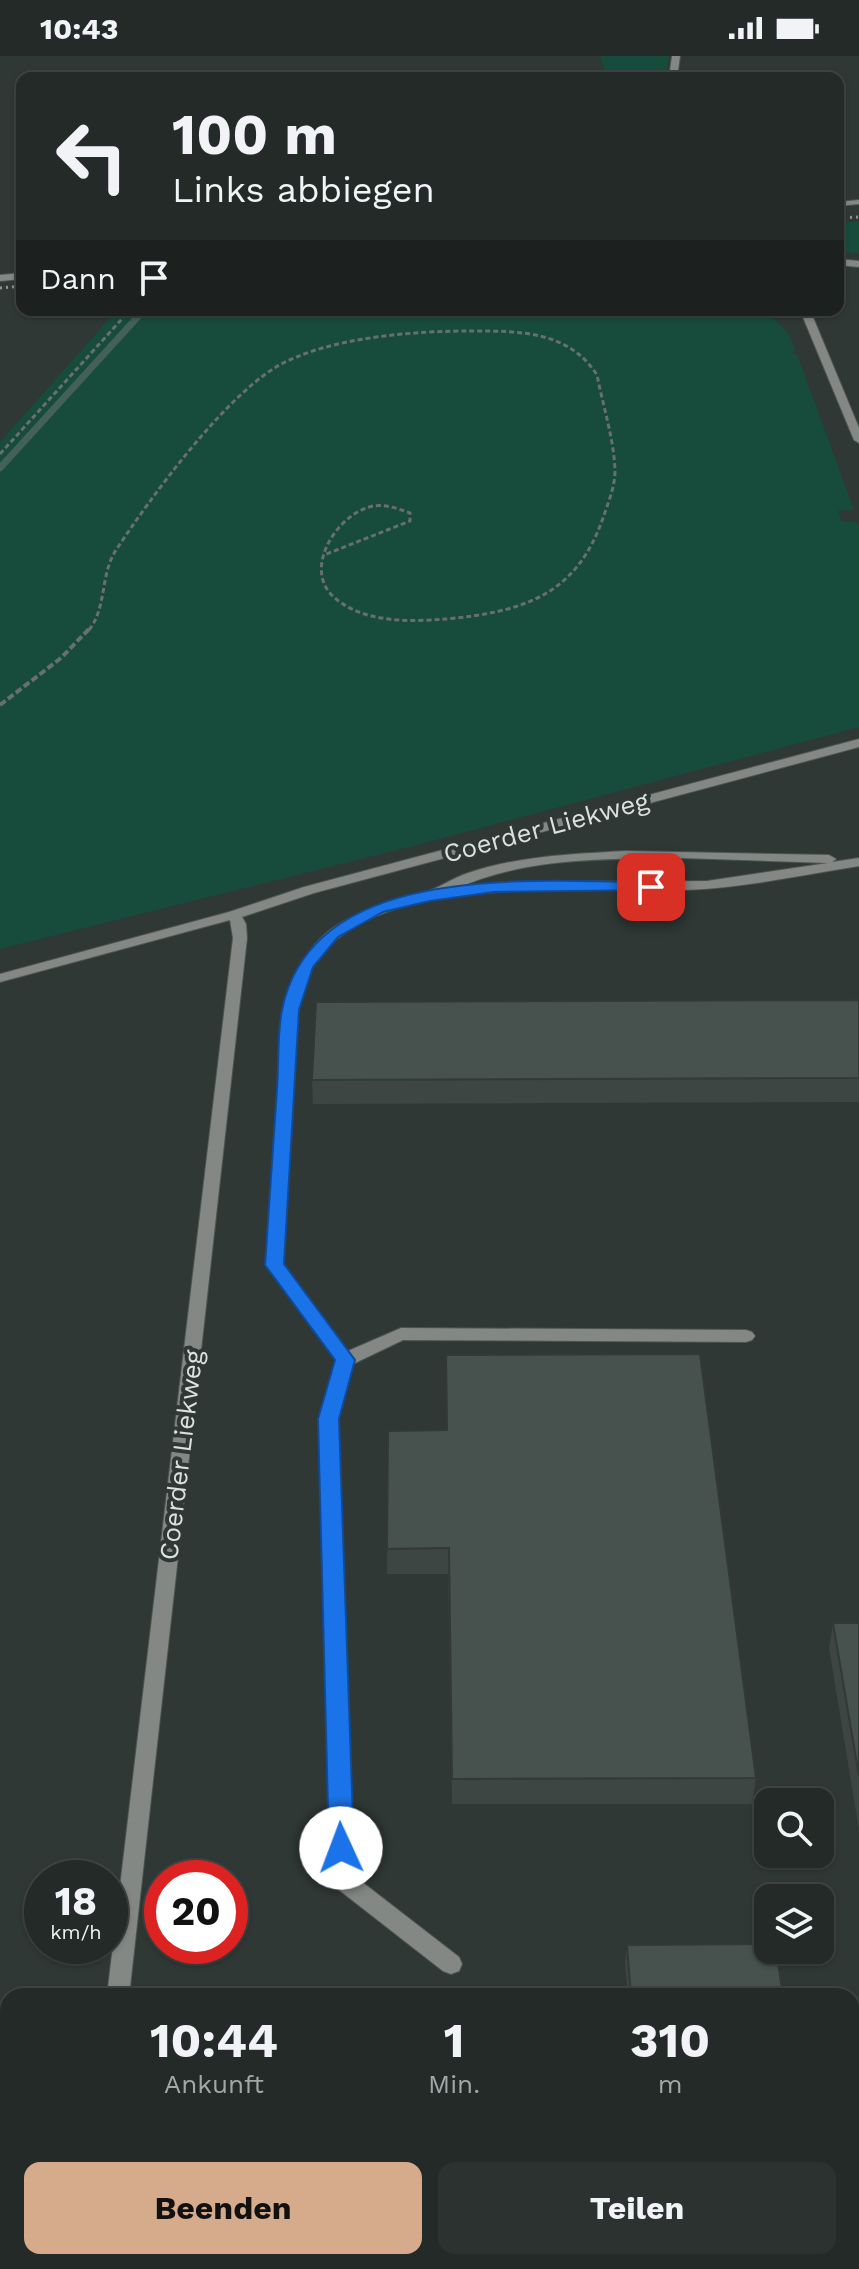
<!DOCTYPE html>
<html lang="de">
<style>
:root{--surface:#232a28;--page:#2b3230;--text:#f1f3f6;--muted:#a3a7a8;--line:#404645;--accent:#d6ab8b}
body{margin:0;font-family:"Work Sans",sans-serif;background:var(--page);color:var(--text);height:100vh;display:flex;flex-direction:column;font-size:30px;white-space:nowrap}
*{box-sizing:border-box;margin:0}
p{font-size:26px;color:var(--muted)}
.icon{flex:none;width:44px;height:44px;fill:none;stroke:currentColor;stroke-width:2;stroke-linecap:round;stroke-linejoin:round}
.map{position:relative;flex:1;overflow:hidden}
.panel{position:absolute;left:0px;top:1932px;width:860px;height:282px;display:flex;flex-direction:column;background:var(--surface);border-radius:24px 24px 0 0;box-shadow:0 2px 6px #0004,0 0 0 2px var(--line)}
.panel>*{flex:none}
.top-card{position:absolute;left:16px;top:16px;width:828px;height:244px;border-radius:16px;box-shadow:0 2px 6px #0004,0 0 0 2px var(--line);background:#232a28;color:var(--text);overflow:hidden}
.controls{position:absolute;left:754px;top:1732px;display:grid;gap:16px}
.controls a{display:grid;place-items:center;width:80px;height:80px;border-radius:16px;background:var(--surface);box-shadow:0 2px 6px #0004,0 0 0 2px var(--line);font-size:40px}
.speed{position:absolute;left:24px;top:1804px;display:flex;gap:16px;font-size:40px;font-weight:700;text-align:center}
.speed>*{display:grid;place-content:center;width:104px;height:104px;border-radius:50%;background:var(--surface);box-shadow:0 2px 6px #0004,0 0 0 2px var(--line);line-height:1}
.speed small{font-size:20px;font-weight:400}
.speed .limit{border:12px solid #d22;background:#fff;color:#111}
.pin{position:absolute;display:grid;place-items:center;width:68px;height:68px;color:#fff;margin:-34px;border-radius:16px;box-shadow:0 4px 12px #0006}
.me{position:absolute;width:88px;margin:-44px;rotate:358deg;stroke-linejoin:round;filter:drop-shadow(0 0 6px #0008)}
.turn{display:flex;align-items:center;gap:28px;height:168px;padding:0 24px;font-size:36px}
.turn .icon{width:104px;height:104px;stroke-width:2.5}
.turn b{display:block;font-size:56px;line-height:68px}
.then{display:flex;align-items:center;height:76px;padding:0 24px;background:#0003;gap:16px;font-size:30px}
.eta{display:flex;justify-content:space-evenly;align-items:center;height:136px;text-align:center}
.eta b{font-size:48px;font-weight:700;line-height:56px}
.cta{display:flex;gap:16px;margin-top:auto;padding:16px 24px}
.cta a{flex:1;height:92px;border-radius:16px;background:var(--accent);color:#111;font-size:32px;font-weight:700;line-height:92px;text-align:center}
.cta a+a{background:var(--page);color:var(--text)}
.status{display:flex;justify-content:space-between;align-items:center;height:56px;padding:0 40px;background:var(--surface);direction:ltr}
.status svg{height:22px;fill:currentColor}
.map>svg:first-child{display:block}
.green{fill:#174b3c}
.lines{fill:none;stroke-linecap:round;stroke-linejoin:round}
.stream{stroke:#436158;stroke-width:7}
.service-casing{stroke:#4e5653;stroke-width:2}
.minor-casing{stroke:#4e5653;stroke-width:2}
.path-far1{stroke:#68706d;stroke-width:3;stroke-dasharray:5 3;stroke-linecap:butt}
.path{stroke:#68706d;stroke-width:4;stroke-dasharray:7 3;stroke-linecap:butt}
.service{fill:#838885;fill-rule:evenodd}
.minor{fill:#838885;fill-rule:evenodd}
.rail{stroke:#8e9592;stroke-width:3;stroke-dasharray:2 4;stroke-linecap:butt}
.wall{fill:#3d4642}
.building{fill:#47514d;stroke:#323936;stroke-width:2}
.route{fill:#1a73e8;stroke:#114b97;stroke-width:2}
.labels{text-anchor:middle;stroke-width:8;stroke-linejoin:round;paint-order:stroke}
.street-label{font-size:26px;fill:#dbe1de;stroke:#2f3835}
</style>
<div class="status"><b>10:43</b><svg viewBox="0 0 49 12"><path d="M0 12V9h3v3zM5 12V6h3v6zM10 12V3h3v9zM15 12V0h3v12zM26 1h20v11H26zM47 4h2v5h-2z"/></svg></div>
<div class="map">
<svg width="859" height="2213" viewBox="0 0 859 2213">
<rect width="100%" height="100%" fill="#2f3835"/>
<path class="green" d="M 600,0 L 669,0 L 666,22 L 607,22 Z
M 859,165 L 859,197 L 838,196 L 838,167 Z
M 117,254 L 763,254 L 787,275 L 796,295 L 791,296 L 797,298 L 854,454 L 838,455 L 842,465 L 858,466 L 859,470 L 859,671 L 421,788 L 0,893 L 0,386 Z"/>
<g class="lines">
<path class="stream" d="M 0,412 L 144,254"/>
<defs>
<path id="service" d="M 626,795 L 829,799 L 836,803 L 832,806 L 859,802 L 859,810 C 801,819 744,832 685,834 C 586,838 366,812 311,914 C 292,950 295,1006 293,1045 C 289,1100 286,1154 282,1208 L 348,1295 L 401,1272 L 746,1274 L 752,1276 L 755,1280 L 752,1284 L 746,1286 L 403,1284 L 353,1308 L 338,1363 L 353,1819 L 459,1901 L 462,1908 L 459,1915 L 451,1918 L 443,1915 L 334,1830 L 331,1823 L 320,1363 L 336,1305 L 266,1209 L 284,962 C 301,872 344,859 423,837 C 438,833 452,822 468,817 C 518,800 573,798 626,795 ZM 682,802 L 828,807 L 707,825 L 535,826 L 455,833 C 525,801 607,803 682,802 Z
M 852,2113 L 859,2116 L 859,2183 L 852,2180 Z"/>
<path id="minor" d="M 672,0 L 680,0 L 677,22 L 669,22 Z
M 859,144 L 859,148 L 838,150 L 838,146 Z
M 838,203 L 859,205 L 859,211 L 838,209 Z
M 22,217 L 22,223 L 0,225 L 0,219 Z
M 800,254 L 810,254 L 859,372 L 859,387 L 854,384 Z
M 859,683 L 859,691 L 314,837 L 242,861 L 246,868 L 247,882 L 129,1940 L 107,1940 L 233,882 L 230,864 L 0,926 L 0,918 L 229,856 L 304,831 Z
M 76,2206 L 100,2206 L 99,2213 L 75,2213 Z"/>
</defs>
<use href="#service" class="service-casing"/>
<use href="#minor" class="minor-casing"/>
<path class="path-far1" d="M 0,398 L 130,254
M 89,574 C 107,551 100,519 116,494 C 151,441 222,344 276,311 C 327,281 414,275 472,275 C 520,275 569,275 597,319 C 603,350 614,383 615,415 C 615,431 608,447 603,462 C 576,540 522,556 446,563 C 410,566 364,567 335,542 C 302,515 335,461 369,451 C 383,447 396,452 410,457 L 410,465 L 324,499"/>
<path class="path" d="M 0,649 L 61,602 L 90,572"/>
<use href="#service" class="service"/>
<use href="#minor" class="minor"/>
<path class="rail" d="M 838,162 L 859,161
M 0,232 L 22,230"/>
</g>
<path class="wall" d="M 859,944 L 859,1046 L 313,1048 L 312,1024 Z
M 388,1375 L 756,1722 L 752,1748 L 452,1748 L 448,1518 L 387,1518 Z
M 833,1567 L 859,1567 L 859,1774 L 829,1592 Z
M 627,1889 L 783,1940 L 628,1940 L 625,1907 Z"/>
<path class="building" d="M 859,944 L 859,1022 L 312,1024 L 316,946 Z
M 700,1298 L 756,1722 L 452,1723 L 449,1492 L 387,1493 L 388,1375 L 447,1374 L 446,1299 Z
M 833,1567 L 859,1567 L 859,1720 Z
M 768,1888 L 768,1894 L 776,1894 L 783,1940 L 631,1940 L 627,1889 Z"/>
<path class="route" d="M 651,826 L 659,831 L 656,834 L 494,836 L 430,845 L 383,856 L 338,881 L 313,911 L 299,954 L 284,1208 L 355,1304 L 339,1363 L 354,1792 L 350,1800 L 341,1803 L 333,1800 L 329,1792 L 318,1363 L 335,1304 L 265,1209 C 269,1150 273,1092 277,1033 C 279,1007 277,979 282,954 C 312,803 536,826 651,826 Z"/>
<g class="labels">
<g class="street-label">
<text transform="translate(546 771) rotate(-15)" y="9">Coerder Liekweg</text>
<text transform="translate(181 1399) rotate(-83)" y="9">Coerder Liekweg</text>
</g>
</g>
</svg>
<div class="controls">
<a><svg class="icon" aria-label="search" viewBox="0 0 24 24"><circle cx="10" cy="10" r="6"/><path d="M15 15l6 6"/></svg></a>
<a><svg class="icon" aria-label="layers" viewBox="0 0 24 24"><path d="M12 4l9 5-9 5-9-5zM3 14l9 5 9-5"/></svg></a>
</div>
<div class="speed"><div>18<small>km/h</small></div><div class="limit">20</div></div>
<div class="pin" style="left:651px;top:831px;background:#d93025"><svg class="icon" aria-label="arrive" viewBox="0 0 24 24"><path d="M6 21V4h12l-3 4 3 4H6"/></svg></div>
<svg class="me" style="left:341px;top:1792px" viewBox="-20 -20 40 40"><circle r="19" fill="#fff"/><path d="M0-13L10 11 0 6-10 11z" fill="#1a73e8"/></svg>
<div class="top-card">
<div class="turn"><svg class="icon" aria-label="left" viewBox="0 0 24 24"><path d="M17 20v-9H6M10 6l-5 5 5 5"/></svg><div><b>100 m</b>Links abbiegen</div></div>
<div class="then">Dann<svg class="icon" aria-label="arrive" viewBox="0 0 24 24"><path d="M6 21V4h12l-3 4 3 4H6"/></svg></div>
</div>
<section class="panel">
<div class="eta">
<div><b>10:44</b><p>Ankunft</p></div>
<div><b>1</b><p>Min.</p></div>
<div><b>310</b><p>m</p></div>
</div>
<div class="cta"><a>Beenden</a><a>Teilen</a></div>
</section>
</div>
